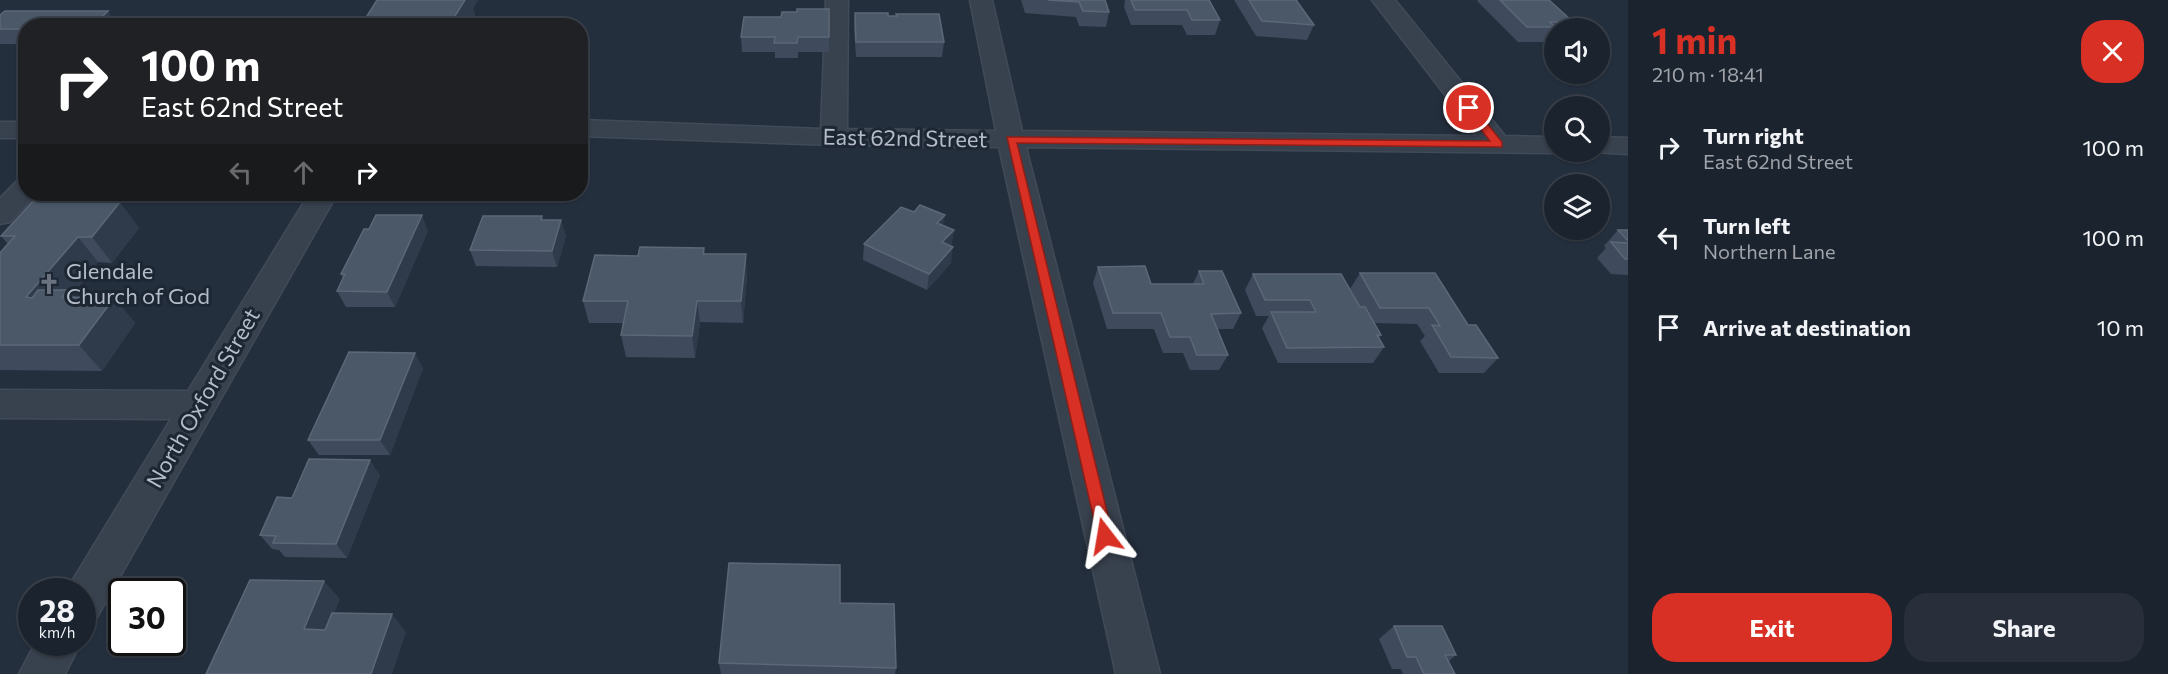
<!DOCTYPE html>
<meta charset="utf-8">
<style>
:root{--surface:#1b232e;--page:#282f3a;--text:#f1f3f6;--muted:#a0a4aa;--line:#39404a;--accent:#d93025}
body{margin:0;font-family:Commissioner,sans-serif;background:var(--page);color:var(--text);height:100vh;display:flex;flex-direction:column;font-size:22px;white-space:nowrap}
*{box-sizing:border-box;margin:0}
p{font-size:20px;color:var(--muted)}
.icon{flex:none;width:33px;height:33px;fill:none;stroke:currentColor;stroke-width:2;stroke-linecap:round;stroke-linejoin:round}
.map{position:relative;flex:1;overflow:hidden}
.details{display:flex;flex-direction:column;background:var(--surface);width:540px}
.details>*{flex:none}
.top-card{position:absolute;left:18px;top:18px;width:570px;height:183px;border-radius:24px;box-shadow:0 2px 4px #0004,0 0 0 2px var(--line);background:#202124;color:#fff;overflow:hidden}
.controls{position:absolute;left:1544px;top:18px;display:grid;gap:12px}
.controls a{display:grid;place-items:center;width:66px;height:66px;border-radius:50%;background:var(--surface);box-shadow:0 2px 4px #0004,0 0 0 2px var(--line);font-size:30px}
.speed{position:absolute;left:18px;top:578px;display:flex;gap:12px;font-size:30px;font-weight:700;text-align:center}
.speed>*{display:grid;place-content:center;width:78px;height:78px;border-radius:50%;background:var(--surface);box-shadow:0 2px 4px #0004,0 0 0 2px var(--line);line-height:1}
.speed small{font-size:15px;font-weight:400}
.speed .limit{border:3px solid #111;border-radius:9px;background:#fff;color:#111}
.pin{position:absolute;display:grid;place-items:center;width:51px;height:51px;color:#fff;margin:-26px;border:3px solid #fff;border-radius:50%;box-shadow:0 2px 6px #0007}
.me{position:absolute;width:66px;margin:-33px;rotate:346deg;stroke-linejoin:round;filter:drop-shadow(0 0 4px #0008)}
.turn{display:flex;align-items:center;gap:21px;height:126px;padding:0 24px;font-size:27px}
.turn .icon{width:78px;height:78px;stroke-width:2.5}
.turn b{display:block;font-size:42px;line-height:51px}
.lanes{display:flex;align-items:center;height:57px;padding:0 24px;background:#0003;justify-content:center;gap:30px;direction:ltr}
.lanes .off{opacity:.35}
.round{display:grid;place-items:center;flex:none;width:63px;height:63px;border-radius:24px;background:var(--page)}
.headline{display:flex;align-items:center;justify-content:space-between;height:102px;padding:0 24px}
h1{font-size:36px;font-weight:700;line-height:45px;color:var(--accent)}
.cta{display:flex;gap:12px;margin-top:auto;padding:12px 24px}
.cta a{flex:1;height:69px;border-radius:24px;background:var(--accent);color:#fff;font-size:24px;font-weight:700;line-height:69px;text-align:center}
.cta a+a{background:var(--page);color:var(--text)}
ul{padding:0;list-style:none}
li{display:flex;align-items:center;gap:18px;height:90px;padding:0 24px}
li div{flex:1}
li b{display:block;font-size:22px}
li em{font-style:normal}
main{display:flex;flex:1;min-height:0}
.map>svg:first-child{display:block}
.lines{fill:none;stroke-linecap:round;stroke-linejoin:round}
.minor-casing{stroke:#414a57;stroke-width:3}
.minor{fill:#38414e;fill-rule:evenodd}
.wall{fill:#3f4b5c}
.shaded-wall{fill:#2f3b4b}
.building{fill:#4b5868;stroke:#5c6777;stroke-width:1.5}
.route{fill:#d93025;stroke:#8d1f18;stroke-width:1.5}
.labels{text-anchor:middle;stroke-width:6;stroke-linejoin:round;paint-order:stroke}
.street-label{font-size:22px;fill:#b4bcc9;stroke:#1d2633}
.poi-label{font-size:22px;fill:#b4bcc9;stroke:#1d2633;text-anchor:start}
</style>
<main>
<div class="map">
<svg width="1628" height="674" viewBox="0 0 1628 674">
<rect width="100%" height="100%" fill="#242f3e"/>
<g class="lines">
<defs>
<path id="minor" d="M 826,0 L 848,0 L 847,129 L 996,131 L 970,0 L 992,0 L 1022,131 L 1477,136 L 1372,0 L 1395,0 L 1505,136 L 1554,137 L 1554,152 L 1560,152 L 1554,153 L 1026,147 L 1160,674 L 1116,674 L 999,147 L 834,145 L 580,136 L 580,120 L 821,129 Z
M 0,122 L 26,122 L 26,138 L 0,138 Z
M 1599,137 L 1628,138 L 1628,154 L 1593,152 L 1599,152 Z
M 26,179 L 26,194 L 36,194 L 10,222 L 0,224 L 0,198 L 16,182 Z
M 309,194 L 337,194 L 97,617 L 82,622 L 82,591 L 66,591 L 171,419 L 0,418 L 0,390 L 188,391 Z
M 36,642 L 81,642 L 65,674 L 19,674 Z"/>
</defs>
<use href="#minor" class="minor-casing"/>
<use href="#minor" class="minor"/>
</g>
<path class="wall" d="M 1021,0 L 1105,0 L 1109,12 L 1106,27 L 1079,26 L 1076,17 L 1025,13 Z
M 1125,0 L 1209,0 L 1220,20 L 1215,35 L 1187,35 L 1182,25 L 1131,25 L 1124,7 Z
M 1234,0 L 1298,0 L 1297,2 L 1314,25 L 1307,40 L 1256,36 Z
M 1478,0 L 1549,0 L 1573,22 L 1569,28 L 1554,28 L 1554,37 L 1548,37 L 1545,42 L 1518,42 L 1477,1 Z
M 473,9 L 475,15 L 468,26 L 363,26 L 362,24 Z
M 829,9 L 829,52 L 798,52 L 798,58 L 775,58 L 775,52 L 742,52 L 741,37 L 797,12 Z
M 855,13 L 888,16 L 944,42 L 942,57 L 856,57 L 854,28 Z
M 0,15 L 26,26 L 26,44 L 0,44 Z
M 111,195 L 139,228 L 112,263 L 98,262 L 72,295 L 75,297 L 114,298 L 135,323 L 102,371 L 0,370 L 0,253 L 8,244 L 1,236 L 46,201 Z
M 542,216 L 543,220 L 566,236 L 557,267 L 476,266 L 470,250 Z
M 943,225 L 954,230 L 951,246 L 951,263 L 927,290 L 863,260 L 864,244 Z
M 1618,230 L 1628,230 L 1628,275 L 1611,274 L 1597,258 L 1606,248 L 1604,246 Z
M 428,231 L 395,307 L 346,307 L 337,291 L 343,278 L 341,274 Z
M 704,248 L 705,254 L 747,276 L 743,323 L 700,322 L 695,358 L 626,357 L 621,335 L 623,323 L 589,323 L 583,301 L 638,256 Z
M 1098,267 L 1151,284 L 1193,284 L 1199,271 L 1241,313 L 1233,329 L 1217,329 L 1228,355 L 1219,370 L 1190,370 L 1183,353 L 1163,353 L 1154,329 L 1107,329 L 1093,283 Z
M 1360,273 L 1468,325 L 1498,358 L 1484,373 L 1439,373 L 1420,341 L 1425,336 L 1417,324 L 1374,323 L 1381,335 L 1379,338 L 1384,347 L 1373,363 L 1278,363 L 1262,328 L 1269,316 L 1256,316 L 1245,290 L 1253,274 L 1360,307 L 1350,289 Z
M 423,368 L 390,455 L 319,455 L 308,440 Z
M 380,475 L 347,558 L 285,557 L 279,550 L 272,549 L 260,535 L 292,498 Z
M 840,603 L 896,668 L 895,674 L 721,674 L 719,663 Z
M 1394,626 L 1456,655 L 1449,661 L 1455,674 L 1403,674 L 1401,669 L 1392,669 L 1379,639 Z"/>
<path class="shaded-wall" d="M 465,0 L 478,0 L 473,9 L 475,15 L 468,26 L 450,26 L 450,24 Z
M 108,11 L 117,26 L 93,26 Z
M 111,195 L 118,205 L 120,202 L 139,228 L 112,263 L 92,237 L 106,202 Z
M 422,215 L 428,231 L 395,307 L 387,292 Z
M 945,215 L 942,231 L 937,223 Z
M 561,220 L 566,236 L 557,267 L 552,251 Z
M 954,230 L 951,246 L 940,258 L 942,242 Z
M 78,237 L 98,262 L 72,295 L 90,315 L 26,297 Z
M 953,247 L 951,263 L 927,290 L 929,274 Z
M 746,254 L 747,276 L 743,323 L 741,301 Z
M 114,298 L 135,323 L 102,371 L 79,345 Z
M 697,301 L 700,322 L 695,358 L 692,336 Z
M 415,353 L 423,368 L 390,455 L 380,440 Z
M 370,460 L 380,475 L 347,558 L 336,544 Z
M 324,581 L 340,599 L 321,647 L 304,629 Z
M 392,614 L 406,632 L 392,674 L 371,674 Z"/>
<path class="building" d="M 377,0 L 465,0 L 450,24 L 423,23 L 421,26 L 362,24 Z
M 1048,0 L 1105,0 L 1109,12 L 1083,11 L 1079,2 Z
M 1131,0 L 1209,0 L 1220,20 L 1192,20 L 1187,10 L 1135,10 Z
M 1249,0 L 1296,0 L 1314,25 L 1262,21 Z
M 1500,0 L 1549,0 L 1573,22 L 1550,22 L 1555,27 L 1527,27 Z
M 797,9 L 829,9 L 829,37 L 798,37 L 797,43 L 774,43 L 775,37 L 741,37 L 744,17 L 781,17 L 782,12 L 797,12 Z
M 5,11 L 108,11 L 93,26 L 26,26 L 26,29 L 0,29 L 0,15 Z
M 855,13 L 888,13 L 888,16 L 897,16 L 896,14 L 939,14 L 944,42 L 856,42 Z
M 52,194 L 111,195 L 106,202 L 120,202 L 92,237 L 78,237 L 26,297 L 32,298 L 38,290 L 68,290 L 62,297 L 114,298 L 79,345 L 0,345 L 0,253 L 15,236 L 1,236 L 33,201 L 46,201 Z
M 920,205 L 945,215 L 937,223 L 954,230 L 942,242 L 953,247 L 929,274 L 864,244 L 901,207 L 914,212 Z
M 376,215 L 422,215 L 387,292 L 337,291 L 345,274 L 341,274 L 364,229 L 369,229 Z
M 483,216 L 542,216 L 541,220 L 561,220 L 552,251 L 470,250 Z
M 1618,230 L 1628,230 L 1628,241 Z
M 1611,242 L 1628,243 L 1628,259 L 1625,259 Z
M 640,247 L 704,248 L 703,254 L 746,254 L 741,301 L 697,301 L 692,336 L 621,335 L 628,301 L 583,301 L 595,255 L 638,256 Z
M 1145,266 L 1151,284 L 1204,284 L 1199,271 L 1222,271 L 1241,313 L 1211,314 L 1228,355 L 1197,355 L 1190,337 L 1170,337 L 1161,313 L 1113,313 L 1098,267 Z
M 1360,273 L 1435,273 L 1468,325 L 1476,325 L 1498,358 L 1451,357 L 1432,325 L 1440,326 L 1429,308 L 1380,308 Z
M 1253,274 L 1341,274 L 1360,307 L 1365,307 L 1381,335 L 1377,335 L 1384,347 L 1287,348 L 1271,312 L 1316,312 L 1310,300 L 1265,300 Z
M 349,352 L 415,353 L 380,440 L 308,440 Z
M 309,459 L 370,460 L 336,544 L 273,543 L 276,536 L 260,535 L 277,497 L 292,498 Z
M 729,563 L 840,565 L 840,603 L 894,604 L 896,668 L 719,663 Z
M 250,580 L 324,581 L 304,629 L 325,630 L 332,613 L 392,614 L 371,674 L 206,674 Z
M 1394,626 L 1442,626 L 1456,655 L 1445,655 L 1455,674 L 1424,674 L 1416,657 L 1407,657 Z"/>
<path class="route" d="M 1466,106 L 1473,106 L 1502,142 L 1502,147 L 1017,143 L 1113,536 L 1111,542 L 1105,544 L 1099,542 L 1007,137 L 1490,141 L 1464,108 Z"/>
<defs>
<symbol id="church-bare" viewBox="-9 -9 18 18"><path d="M-1.2-6h2.4v3.5h3.3v2.4h-3.3V6h-2.4V-.1h-3.3v-2.4h3.3Z" fill="#6b7280" stroke="#1d2633" stroke-width="2.5" paint-order="stroke"/></symbol>
</defs>
<g fill-rule="evenodd">
<use href="#church-bare" x="34" y="269" width="30" height="30"/>
</g>
<g class="labels">
<g class="street-label">
<text transform="translate(905 138) rotate(1)" y="8">East 62nd Street</text>
<text transform="translate(203 398) rotate(-60)" y="8">North Oxford Street</text>
</g>
<g class="poi-label">
<text x="66" y="279">Glendale<tspan x="66" dy="25">Church of God</tspan></text>
</g>
</g>
</svg>
<div class="controls">
<a><svg class="icon" aria-label="sound" viewBox="0 0 24 24"><path d="M4 9h4l5-4v14l-5-4H4zM17 9q2 3 0 6"/></svg></a>
<a><svg class="icon" aria-label="search" viewBox="0 0 24 24"><circle cx="10" cy="10" r="6"/><path d="M15 15l6 6"/></svg></a>
<a><svg class="icon" aria-label="layers" viewBox="0 0 24 24"><path d="M12 4l9 5-9 5-9-5zM3 14l9 5 9-5"/></svg></a>
</div>
<div class="speed"><div>28<small>km/h</small></div><div class="limit">30</div></div>
<div class="pin" style="left:1469px;top:108px;background:#d93025"><svg class="icon" aria-label="arrive" viewBox="0 0 24 24"><path d="M6 21V4h12l-3 4 3 4H6"/></svg></div>
<svg class="me" style="left:1105px;top:536px" viewBox="-20 -20 40 40"><path d="M0-17L14 15 0 8-14 15z" fill="#d93025" stroke="#fff" stroke-width="4"/></svg>
<div class="top-card">
<div class="turn"><svg class="icon" aria-label="right" viewBox="0 0 24 24"><path d="M7 20v-9h11M14 6l5 5-5 5"/></svg><div><b>100 m</b>East 62nd Street</div></div>
<div class="lanes"><svg class="icon off" aria-label="left" viewBox="0 0 24 24"><path d="M17 20v-9H6M10 6l-5 5 5 5"/></svg><svg class="icon off" aria-label="ahead" viewBox="0 0 24 24"><path d="M12 20V5M6 11l6-6 6 6"/></svg><svg class="icon" aria-label="right" viewBox="0 0 24 24"><path d="M7 20v-9h11M14 6l5 5-5 5"/></svg></div>
</div>
</div>
<section class="details">
<div class="headline"><div><h1>1 min</h1><p>210 m · 18:41</p></div><a class="round" style="background:#d93025;color:#fff"><svg class="icon" aria-label="close" viewBox="0 0 24 24"><path d="M6 6l12 12M18 6L6 18"/></svg></a></div>
<ul>
<li><svg class="icon" aria-label="right" viewBox="0 0 24 24"><path d="M7 20v-9h11M14 6l5 5-5 5"/></svg><div><b>Turn right</b><p>East 62nd Street</p></div><em>100 m</em></li>
<li><svg class="icon" aria-label="left" viewBox="0 0 24 24"><path d="M17 20v-9H6M10 6l-5 5 5 5"/></svg><div><b>Turn left</b><p>Northern Lane</p></div><em>100 m</em></li>
<li><svg class="icon" aria-label="arrive" viewBox="0 0 24 24"><path d="M6 21V4h12l-3 4 3 4H6"/></svg><div><b>Arrive at destination</b></div><em>10 m</em></li>
</ul>
<div class="cta"><a>Exit</a><a>Share</a></div>
</section>
</main>
